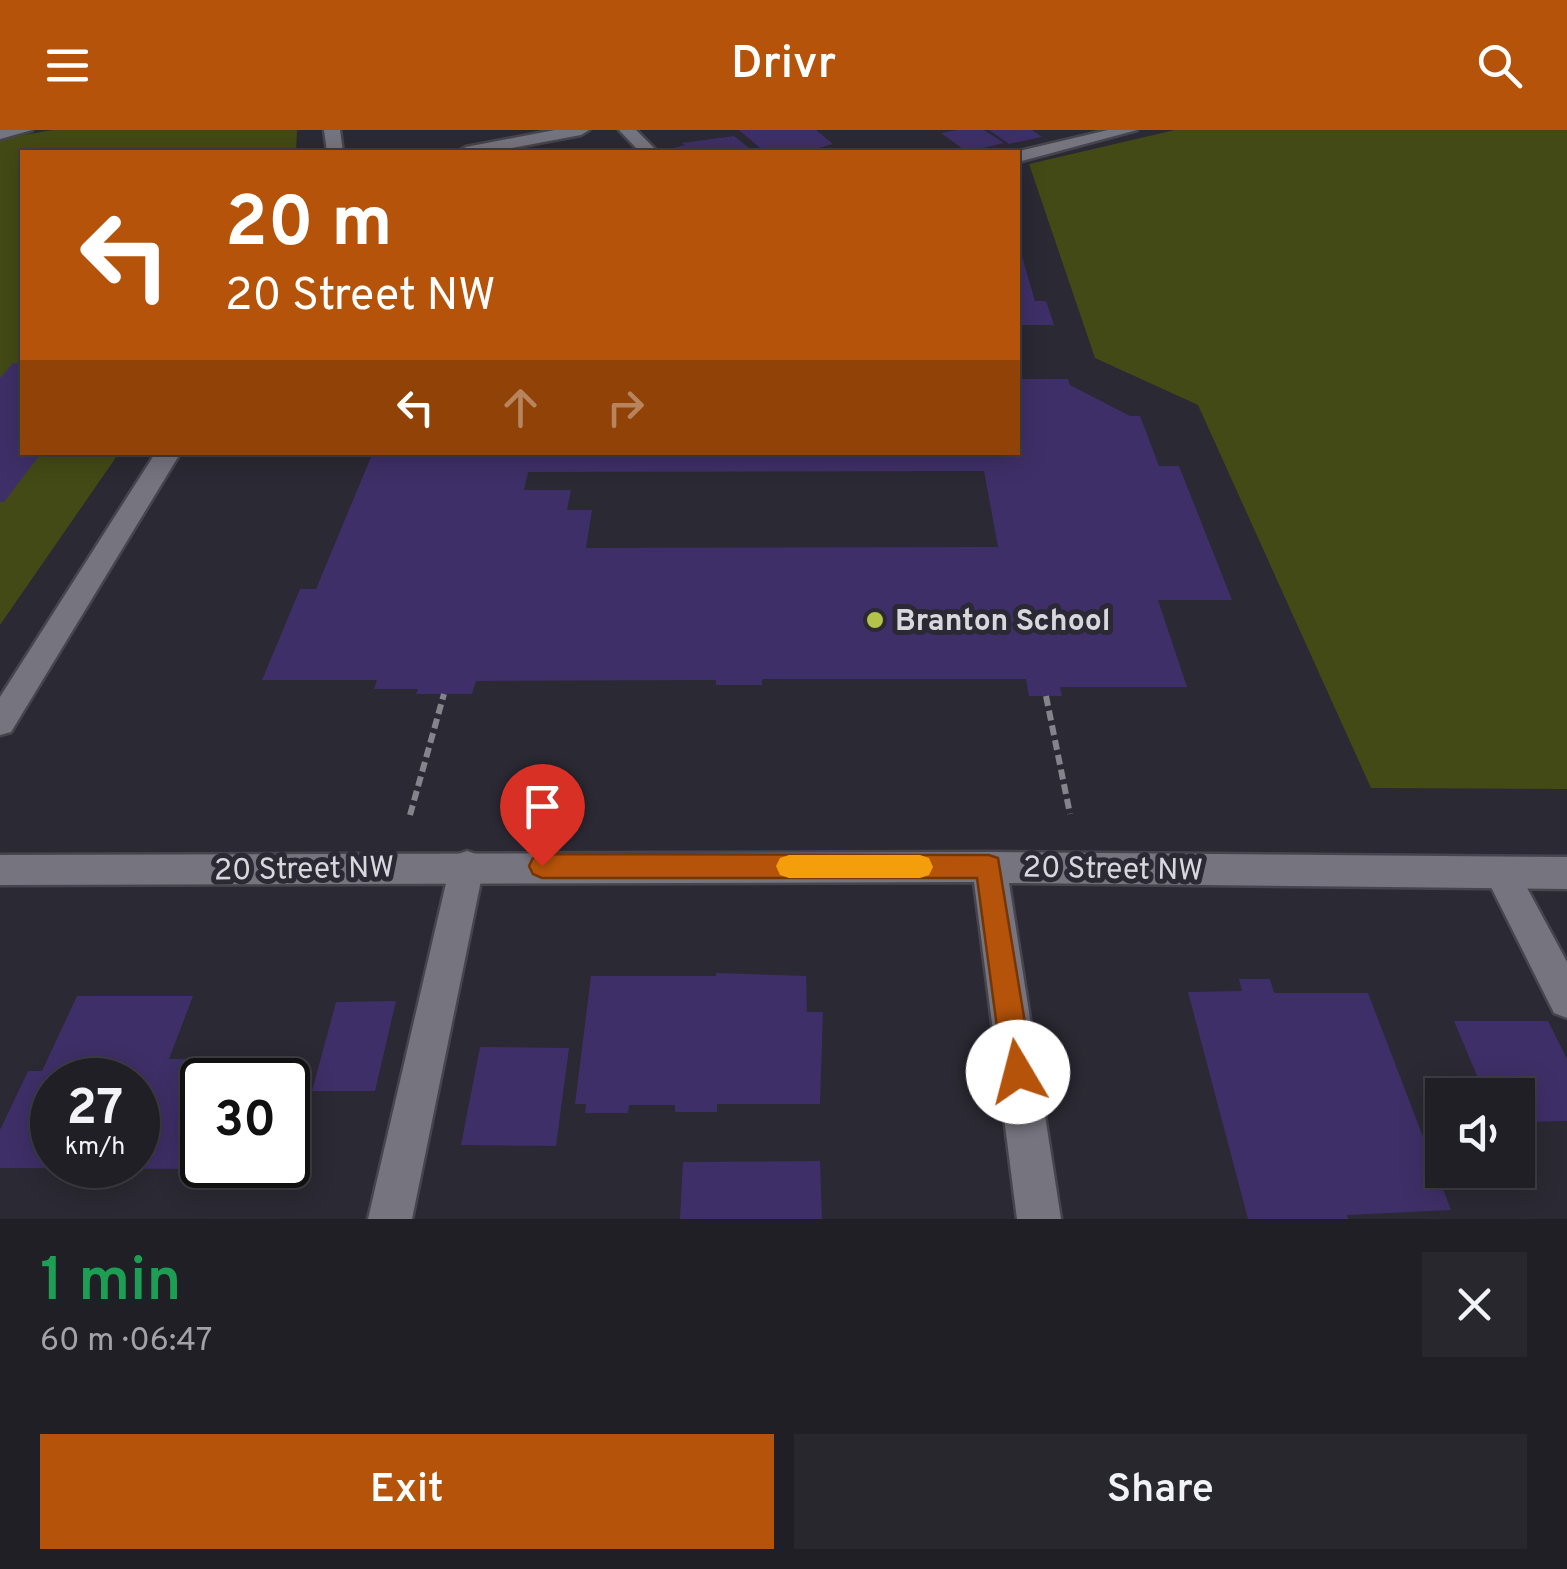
<!DOCTYPE html>
<meta charset="utf-8">
<style>
:root{--surface:#201f26;--page:#28272e;--text:#f1f3f6;--muted:#a2a2a7;--line:#3d3d43;--accent:#b45309}
body{margin:0;font-family:Overpass,sans-serif;background:var(--page);color:var(--text);height:100vh;display:flex;flex-direction:column;font-size:38px;white-space:nowrap}
*{box-sizing:border-box;margin:0}
p{font-size:32px;color:var(--muted)}
.icon{flex:none;width:55px;height:55px;fill:none;stroke:currentColor;stroke-width:2;stroke-linecap:round;stroke-linejoin:round}
.map{position:relative;height:1089px;overflow:hidden}
.details{display:flex;flex-direction:column;background:var(--surface);flex:1}
.details>*{flex:none}
.hud{position:absolute;left:20px;top:20px;width:1000px;height:305px;border-radius:0px;box-shadow:0 5px 25px #0003,0 0 0 2px var(--line);background:#b45309;color:#fff;overflow:hidden}
.fabs{position:absolute;left:1425px;top:948px;display:grid;gap:20px}
.fabs a{display:grid;place-items:center;width:110px;height:110px;border-radius:0px;background:var(--surface);box-shadow:0 5px 25px #0003,0 0 0 2px var(--line);font-size:50px}
.speed{position:absolute;left:30px;top:928px;display:flex;gap:20px;font-size:50px;font-weight:700;text-align:center}
.speed>*{display:grid;place-content:center;width:130px;height:130px;border-radius:50%;background:var(--surface);box-shadow:0 5px 25px #0003,0 0 0 2px var(--line);line-height:1}
.speed small{font-size:25px;font-weight:400}
.speed .limit{border:5px solid #111;border-radius:15px;background:#fff;color:#111}
.pin{position:absolute;display:grid;place-items:center;width:85px;height:85px;color:#fff;margin:-102px -42px;border-radius:50% 50% 50% 0;rotate:-45deg;box-shadow:0 0 10px #0007}
.pin .icon{rotate:45deg}
.me{position:absolute;width:110px;margin:-55px;rotate:352deg;stroke-linejoin:round;filter:drop-shadow(0 0 8px #0008)}
.turn{display:flex;align-items:center;gap:35px;height:210px;padding:0 40px;font-size:45px}
.turn .icon{width:130px;height:130px;stroke-width:2.5}
.turn b{display:block;font-size:70px;line-height:85px}
.lanes{display:flex;align-items:center;height:95px;padding:0 40px;background:#0003;justify-content:center;gap:50px;direction:ltr}
.lanes .off{opacity:.35}
.round{display:grid;place-items:center;flex:none;width:105px;height:105px;border-radius:0px;background:var(--page)}
.headline{display:flex;align-items:center;justify-content:space-between;height:170px;padding:0 40px}
h1{font-size:60px;font-weight:600;line-height:75px;color:#1e9e55}
.cta{display:flex;gap:20px;margin-top:auto;padding:20px 40px}
.cta a{flex:1;height:115px;border-radius:0px;background:var(--accent);color:#fff;font-size:40px;font-weight:600;line-height:115px;text-align:center}
.cta a+a{background:var(--page);color:var(--text)}
header{display:flex;justify-content:space-between;align-items:center;height:130px;padding:0 40px;background:var(--accent);color:#fff;font-size:45px;font-weight:600}
.map>svg:first-child{display:block}
.green{fill:#444a15}
.building{fill:#3f2f68;fill-rule:evenodd}
.lines{fill:none;stroke-linecap:round;stroke-linejoin:round}
.service-casing{stroke:#46454d;stroke-width:5}
.minor-casing{stroke:#46454d;stroke-width:5}
.path{stroke:#85848c;stroke-width:6;stroke-dasharray:10 5;stroke-linecap:butt}
.service{fill:#75747f;fill-rule:evenodd}
.minor{fill:#75747f;fill-rule:evenodd}
.route{fill:#b45309;stroke:#753606;stroke-width:2.5}
.slow{fill:#f59e0b}
.poi-dot{fill:#b4c24a;stroke:#2b2933;stroke-width:4}
.labels{text-anchor:middle;stroke-width:10;stroke-linejoin:round;paint-order:stroke}
.poi-label{font-size:30px;font-weight:bold;fill:#d8d7dd;stroke:#2b2933;text-anchor:start}
.street-label{font-size:30px;fill:#d8d7dd;stroke:#2b2933}
</style>
<header><svg class="icon" aria-label="menu" viewBox="0 0 24 24"><path d="M4 6h16M4 12h16M4 18h16"/></svg>Drivr<svg class="icon" aria-label="search" viewBox="0 0 24 24"><circle cx="10" cy="10" r="6"/><path d="M15 15l6 6"/></svg></header>
<div class="map">
<svg width="1567" height="1089" viewBox="0 0 1567 1089">
<rect width="100%" height="100%" fill="#2b2933"/>
<path class="green" d="M 53,0 L 297,0 L 296,22 L 22,22 L 22,322 L 119,323 L 0,495 L 0,9 Z
M 1175,0 L 1567,0 L 1567,659 L 1371,658 L 1198,275 L 1095,228 L 1029,34 Z"/>
<path class="building" d="M 739,0 L 816,0 L 833,14 L 804,22 L 765,22 Z
M 957,0 L 984,0 L 1004,13 L 967,22 L 941,3 Z
M 989,0 L 1032,0 L 1042,7 L 1009,14 Z
M 734,6 L 754,22 L 678,22 L 673,18 L 685,15 L 682,13 Z
M 1018,123 L 1021,123 L 1035,171 L 1046,171 L 1054,195 L 1018,195 Z
M 13,233 L 22,233 L 22,322 L 42,322 L 4,372 L 0,372 L 0,248 Z
M 1018,249 L 1068,249 L 1070,255 L 1130,286 L 1140,286 L 1159,336 L 1179,336 L 1232,470 L 1158,470 L 1187,557 L 1060,557 L 1062,566 L 1029,566 L 1026,549 L 762,549 L 762,555 L 716,555 L 716,550 L 476,551 L 472,564 L 416,564 L 418,559 L 374,559 L 377,550 L 262,550 L 300,459 L 316,459 L 371,327 L 358,327 L 360,322 L 1018,322 ZM 984,341 L 998,417 L 586,418 L 592,380 L 567,380 L 571,360 L 524,360 L 528,342 Z
M 716,843 L 806,846 L 807,882 L 823,882 L 820,974 L 717,974 L 717,982 L 675,982 L 675,975 L 629,975 L 628,983 L 585,983 L 586,974 L 575,974 L 591,846 L 716,846 Z
M 1239,849 L 1270,849 L 1274,863 L 1368,863 L 1451,1080 L 1347,1085 L 1348,1089 L 1248,1089 L 1188,862 L 1242,861 Z
M 77,866 L 193,866 L 169,929 L 232,929 L 225,950 L 202,950 L 202,1016 L 194,1039 L 0,1038 L 0,1000 L 28,941 L 42,941 ZM 52,950 L 138,950 L 138,1035 L 52,1035 Z
M 396,871 L 375,961 L 312,961 L 336,872 Z
M 1454,891 L 1548,891 L 1567,929 L 1567,991 L 1518,992 L 1518,965 L 1485,965 Z
M 480,917 L 569,918 L 556,1016 L 461,1015 Z
M 820,1031 L 822,1089 L 680,1089 L 683,1032 Z"/>
<g class="lines">
<defs>
<path id="service" d="M 0,0 L 32,0 L 0,9 Z
M 619,0 L 636,0 L 658,22 L 640,22 Z
M 1108,0 L 1137,0 L 1018,32 L 1015,22 Z
M 467,721 L 479,725 L 484,736 L 412,1089 L 368,1089 L 450,736 L 455,725 Z
M 1501,727 L 1513,732 L 1567,832 L 1567,888 L 1554,883 L 1484,743 L 1489,732 Z"/>
<path id="minor" d="M 324,0 L 340,0 L 343,22 L 327,22 Z
M 555,0 L 589,0 L 581,5 L 490,22 L 457,22 L 466,17 Z
M 156,322 L 181,322 L 11,602 L 0,605 L 0,567 Z
M 989,722 L 1567,727 L 1567,759 L 1009,753 L 1061,1089 L 1017,1089 L 974,752 L 0,755 L 0,725 Z"/>
</defs>
<use href="#service" class="service-casing"/>
<use href="#minor" class="minor-casing"/>
<path class="path" d="M 1046,566 L 1070,684
M 410,685 L 444,564"/>
<use href="#service" class="service"/>
<use href="#minor" class="minor"/>
</g>
<path class="route" d="M 542,724 L 989,725 L 998,728 L 1033,942 L 1029,953 L 1018,957 L 1007,953 L 1003,942 L 977,748 L 542,748 L 533,744 L 529,736 L 533,728 Z"/>
<path class="slow" d="M 789,725 L 920,725 L 929,728 L 933,737 L 929,745 L 920,748 L 789,748 L 780,745 L 776,736 L 780,728 Z"/>
<circle class="poi-dot" cx="875" cy="490" r="10"/>
<g class="labels">
<g class="poi-label">
<text x="895" y="500">Branton School</text>
</g>
<g class="street-label">
<text transform="translate(304 738) rotate(-1)" y="10">20 Street NW</text>
<text transform="translate(1113 738) rotate(1)" y="10">20 Street NW</text>
</g>
</g>
</svg>
<div class="fabs">
<a><svg class="icon" aria-label="sound" viewBox="0 0 24 24"><path d="M4 9h4l5-4v14l-5-4H4zM17 9q2 3 0 6"/></svg></a>
</div>
<div class="speed"><div>27<small>km/h</small></div><div class="limit">30</div></div>
<div class="pin" style="left:542px;top:736px;background:#d93025"><svg class="icon" aria-label="arrive" viewBox="0 0 24 24"><path d="M6 21V4h12l-3 4 3 4H6"/></svg></div>
<svg class="me" style="left:1018px;top:942px" viewBox="-20 -20 40 40"><circle r="19" fill="#fff"/><path d="M0-13L10 11 0 6-10 11z" fill="#b45309"/></svg>
<div class="hud">
<div class="turn"><svg class="icon" aria-label="left" viewBox="0 0 24 24"><path d="M17 20v-9H6M10 6l-5 5 5 5"/></svg><div><b>20 m</b>20 Street NW</div></div>
<div class="lanes"><svg class="icon" aria-label="left" viewBox="0 0 24 24"><path d="M17 20v-9H6M10 6l-5 5 5 5"/></svg><svg class="icon off" aria-label="ahead" viewBox="0 0 24 24"><path d="M12 20V5M6 11l6-6 6 6"/></svg><svg class="icon off" aria-label="right" viewBox="0 0 24 24"><path d="M7 20v-9h11M14 6l5 5-5 5"/></svg></div>
</div>
</div>
<section class="details">
<div class="headline"><div><h1>1 min</h1><p>60 m · 06:47</p></div><a class="round"><svg class="icon" aria-label="close" viewBox="0 0 24 24"><path d="M6 6l12 12M18 6L6 18"/></svg></a></div>
<div class="cta"><a>Exit</a><a>Share</a></div>
</section>
